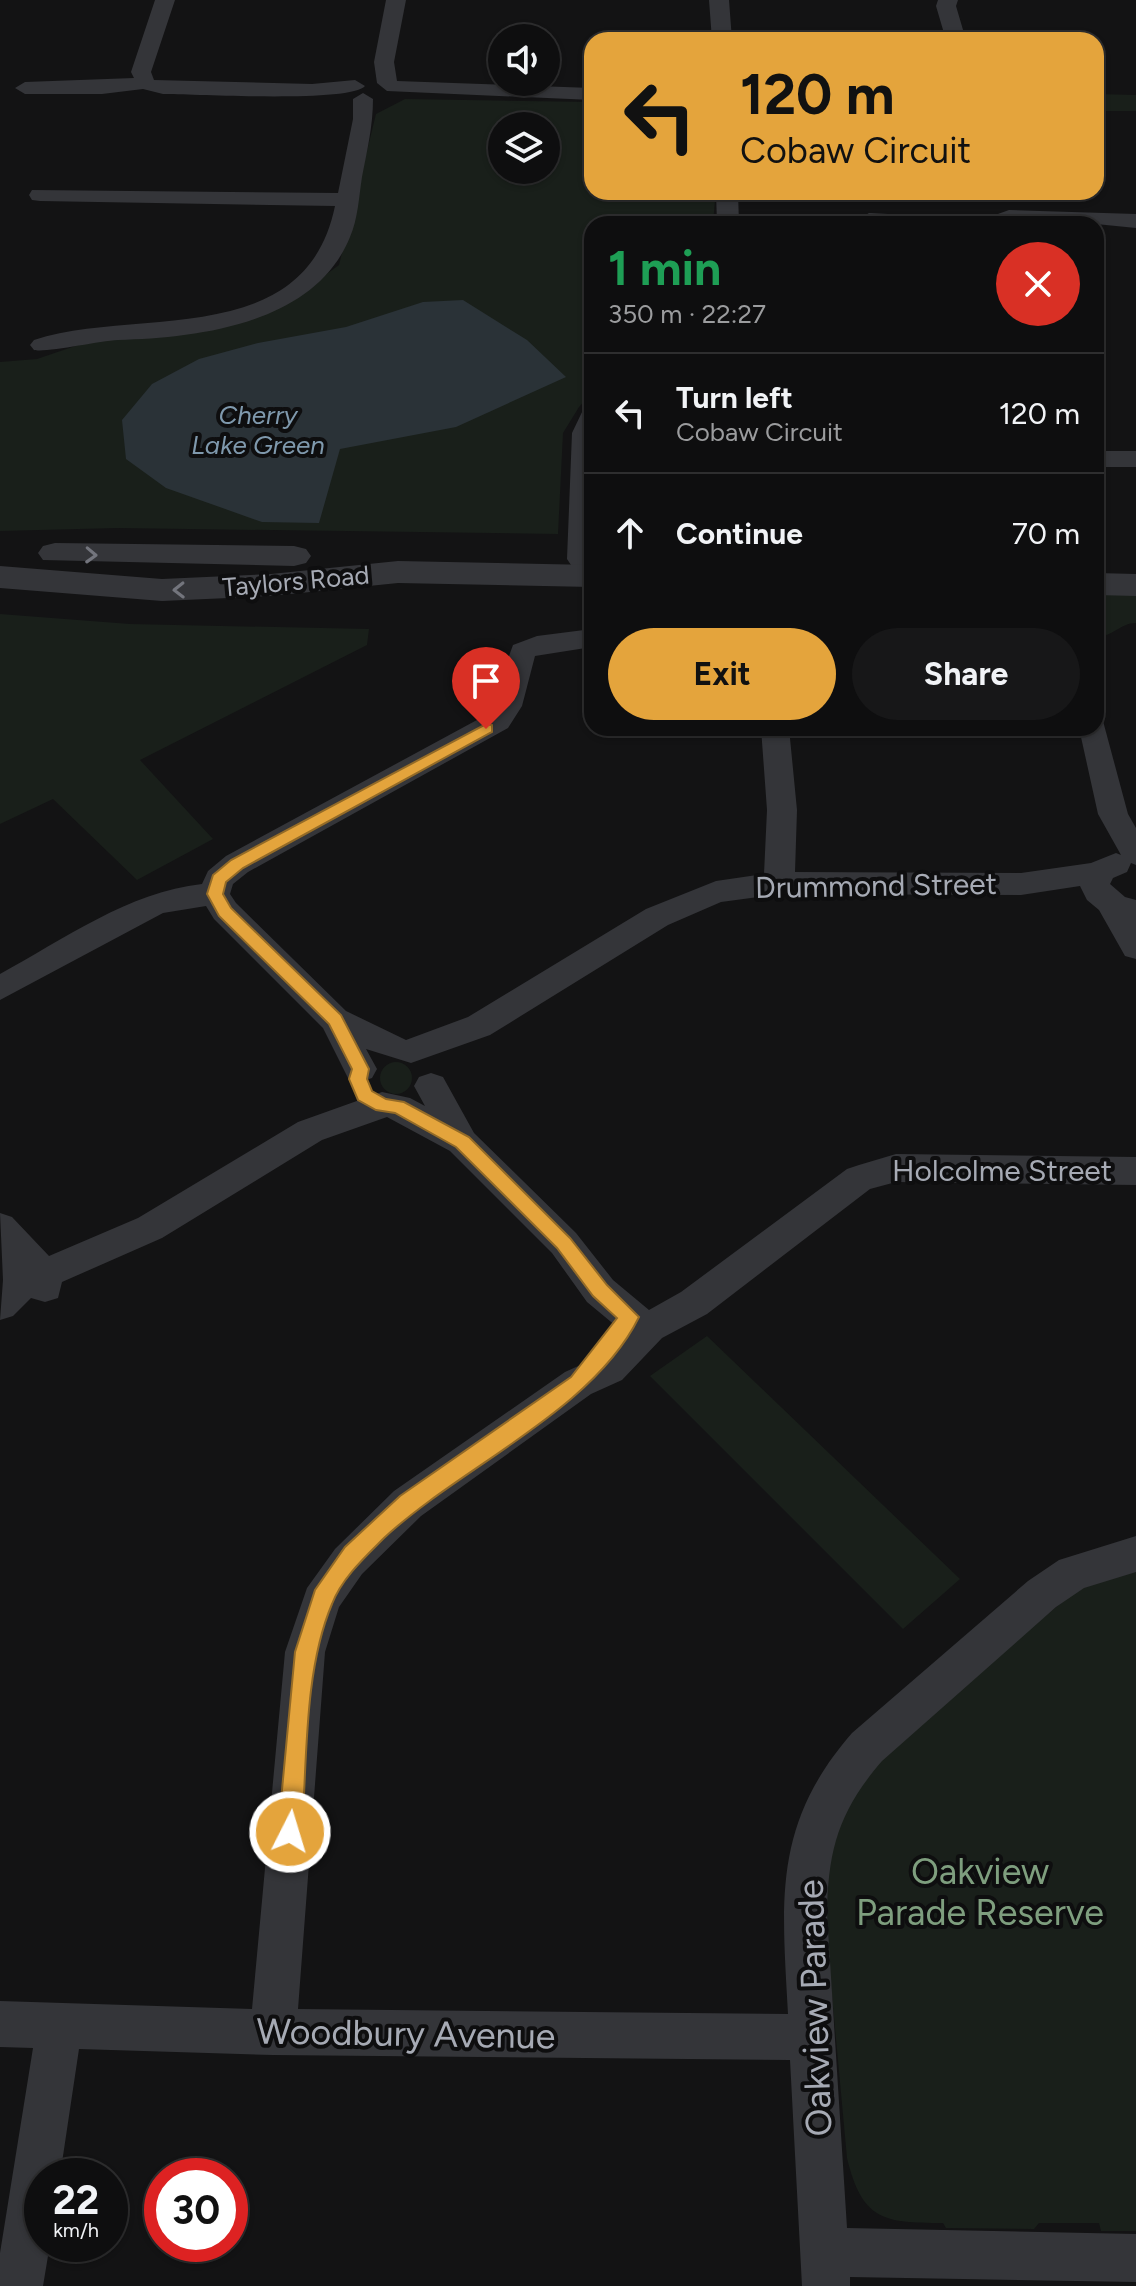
<!DOCTYPE html>
<meta charset="utf-8">
<style>
:root{--surface:#0e0e0f;--page:#171718;--text:#f1f3f6;--muted:#9b9c9e;--line:#2e2e2f;--accent:#e4a43c}
body{margin:0;font-family:Figtree,sans-serif;background:var(--page);color:var(--text);height:100vh;display:flex;flex-direction:column;font-size:30px;white-space:nowrap}
*{box-sizing:border-box;margin:0}
p{font-size:26px;color:var(--muted)}
.icon{flex:none;width:44px;height:44px;fill:none;stroke:currentColor;stroke-width:2;stroke-linecap:round;stroke-linejoin:round}
.map{position:relative;flex:1;overflow:hidden}
.drawer{position:absolute;left:584px;top:216px;width:520px;height:520px;display:flex;flex-direction:column;background:var(--surface);border-radius:24px;box-shadow:0 2px 6px #0004,0 0 0 2px var(--line)}
.drawer>*{flex:none}
.banner{position:absolute;left:584px;top:32px;width:520px;height:168px;border-radius:24px;box-shadow:0 2px 6px #0004,0 0 0 2px var(--line);background:#e4a43c;color:#111;overflow:hidden}
.buttons{position:absolute;left:488px;top:24px;display:grid;gap:16px}
.buttons a{display:grid;place-items:center;width:72px;height:72px;border-radius:50%;background:var(--surface);box-shadow:0 2px 6px #0004,0 0 0 2px var(--line);font-size:40px}
.speed{position:absolute;left:24px;top:2158px;display:flex;gap:16px;font-size:40px;font-weight:700;text-align:center}
.speed>*{display:grid;place-content:center;width:104px;height:104px;border-radius:50%;background:var(--surface);box-shadow:0 2px 6px #0004,0 0 0 2px var(--line);line-height:1}
.speed small{font-size:20px;font-weight:400}
.speed .limit{border:12px solid #d22;background:#fff;color:#111}
.pin{position:absolute;display:grid;place-items:center;width:68px;height:68px;color:#fff;margin:-82px -34px;border-radius:50% 50% 50% 0;rotate:-45deg;box-shadow:0 0 8px #0007}
.pin .icon{rotate:45deg}
.me{position:absolute;width:88px;margin:-44px;rotate:5deg;stroke-linejoin:round;filter:drop-shadow(0 0 6px #0008)}
.turn{display:flex;align-items:center;gap:28px;height:168px;padding:0 24px;font-size:36px}
.turn .icon{width:104px;height:104px;stroke-width:2.5}
.turn b{display:block;font-size:56px;line-height:68px}
.round{display:grid;place-items:center;flex:none;width:84px;height:84px;border-radius:42px;background:var(--page)}
.headline{display:flex;align-items:center;justify-content:space-between;height:136px;padding:0 24px}
h1{font-size:48px;font-weight:700;line-height:60px;color:#1e9e55}
.button{display:flex;gap:16px;margin-top:auto;padding:16px 24px}
.button a{flex:1;height:92px;border-radius:48px;background:var(--accent);color:#111;font-size:32px;font-weight:700;line-height:92px;text-align:center}
.button a+a{background:var(--page);color:var(--text)}
ul{padding:0;list-style:none}
li{display:flex;align-items:center;gap:24px;height:120px;padding:0 24px;border-top:2px solid var(--line)}
li div{flex:1}
li b{display:block;font-size:30px}
li em{font-style:normal}
.map>svg:first-child{display:block}
.green{fill:#191f1a;fill-rule:evenodd}
.water{fill:#2a3237}
.lines{fill:none;stroke-linecap:round;stroke-linejoin:round}
.minor{fill:#343539;fill-rule:evenodd}
.tertiary{fill:#343539;fill-rule:evenodd}
.oneway{stroke:#73757d}
.route{fill:#e4a43c;stroke:#946b27;stroke-width:2}
.labels{text-anchor:middle;stroke-width:8;stroke-linejoin:round;paint-order:stroke}
.far-water-label{font-size:26px;font-style:italic;fill:#7f99ad;stroke:#0e0e0f}
.far-street-label{font-size:26px;fill:#a6aab4;stroke:#0e0e0f}
.street-label{font-size:30px;fill:#a6aab4;stroke:#0e0e0f}
.near-park-label{font-size:36px;fill:#7e9e7e;stroke:#0e0e0f}
.near-street-label{font-size:36px;fill:#a6aab4;stroke:#0e0e0f}
</style>
<div class="map">
<svg width="1136" height="2286" viewBox="0 0 1136 2286">
<rect width="100%" height="100%" fill="#131314"/>
<path class="green" d="M 1096,94 L 1136,95 L 1136,111 L 1096,111 Z
M 405,99 L 592,102 L 592,192 L 606,192 L 607,200 L 715,200 L 713,224 L 592,224 L 592,393 L 579,407 L 563,433 L 558,534 L 118,528 L 0,531 L 0,362 L 37,359 L 87,342 L 203,332 L 284,305 L 339,265 L 376,114 ZM 502,126 L 546,126 L 546,170 L 502,170 Z
M 1136,590 L 1136,623 C 1120,623 1113,637 1096,637 L 1096,592 Z
M 0,614 L 130,624 L 369,629 L 367,645 L 140,760 L 213,839 L 137,880 L 53,799 L 0,824 Z
M380 1078a16 16 0 1 1 32 0a16 16 0 1 1-32 0Z
M 707,1336 L 960,1579 L 903,1629 L 650,1376 Z
M 1136,1568 L 1136,2231 L 1101,2231 L 1099,2223 L 1039,2223 L 1034,2229 L 946,2228 L 943,2223 C 883,2223 862,2220 847,2158 L 822,1887 L 832,1836 L 867,1766 L 1080,1587 Z"/>
<path class="water" d="M 463,300 L 527,340 L 566,377 L 456,427 L 340,449 L 319,523 L 262,522 L 166,488 L 126,459 L 122,420 L 152,384 L 199,359 L 258,343 L 346,327 L 423,302 Z"/>
<g class="lines">
<path class="minor" d="M 155,0 L 175,0 L 151,72 L 154,80 L 312,84 L 355,80 L 365,86 C 351,103 194,94 163,94 L 143,89 L 102,94 L 25,94 L 15,88 L 25,82 L 134,78 L 131,72 Z
M 386,0 L 406,0 L 394,62 L 397,81 L 592,88 L 592,100 L 387,91 L 377,83 L 374,62 Z
M 709,0 L 729,0 L 732,40 L 712,40 Z
M 938,0 L 958,0 L 956,6 L 966,40 L 946,40 L 936,6 Z
M 363,93 L 373,99 C 373,126 367,151 362,177 C 359,196 358,219 350,237 C 315,324 198,338 118,340 C 98,341 46,353 34,350 L 30,345 L 34,340 C 137,306 305,352 335,206 L 40,201 L 32,200 L 29,195 L 32,190 L 338,193 L 353,119 L 353,99 Z
M 716,192 L 738,192 L 739,224 L 717,224 Z
M 1009,210 L 1136,214 L 1136,228 L 1096,224 L 861,224 L 858,220 L 869,213 L 984,219 Z
M 592,408 L 592,561 L 580,567 L 571,565 L 567,559 L 572,433 L 583,410 Z
M 1096,451 L 1136,451 L 1136,467 L 1096,467 Z
M 592,629 L 592,647 L 535,656 L 522,706 L 508,728 L 248,872 L 233,884 L 230,894 L 236,903 L 346,1011 L 406,1040 L 468,1017 L 646,909 L 716,881 L 764,874 L 767,810 L 761,728 L 789,728 L 797,810 L 795,872 L 1021,873 L 1091,863 L 1116,853 L 1121,855 L 1098,814 L 1079,728 L 1096,728 L 1096,719 L 1103,721 L 1128,814 L 1136,828 L 1136,865 L 1131,863 L 1127,872 L 1113,878 L 1110,884 L 1125,897 L 1136,900 L 1136,959 L 1125,956 L 1099,910 L 1087,900 L 1080,886 L 1021,895 L 780,894 L 721,902 L 668,925 L 490,1035 L 411,1063 L 366,1049 L 377,1069 L 372,1078 L 360,1082 L 348,1078 L 323,1028 L 214,919 L 206,906 L 163,913 L 0,1000 L 0,974 C 64,939 129,892 202,884 L 208,871 L 226,856 L 488,714 L 513,645 L 537,636 Z
M 431,1073 L 443,1077 L 474,1133 L 576,1233 L 613,1280 L 649,1310 L 681,1292 L 847,1169 L 859,1165 L 896,1154 L 1136,1157 L 1136,1185 L 896,1182 L 870,1189 L 707,1314 L 662,1338 L 622,1380 L 591,1394 L 421,1516 L 362,1574 L 339,1607 L 325,1652 L 298,2009 L 788,2014 C 782,1901 772,1825 852,1733 L 1028,1581 L 1059,1560 L 1136,1536 L 1136,1572 L 1084,1588 L 1056,1607 L 882,1761 C 839,1811 828,1849 827,1914 L 847,2228 L 1136,2234 L 1136,2282 L 850,2277 L 850,2286 L 802,2286 L 790,2060 L 273,2055 L 79,2049 L 60,2176 L 42,2176 L 42,2244 L 50,2244 L 43,2286 L 0,2286 L 0,2253 L 33,2048 L 0,2047 L 0,2001 L 252,2009 L 285,1652 L 307,1588 L 335,1549 L 394,1491 L 565,1372 L 596,1358 L 622,1331 L 587,1302 L 552,1253 L 450,1151 L 387,1117 L 322,1140 L 162,1238 L 62,1282 L 58,1298 L 45,1302 L 31,1298 L 13,1316 L 0,1320 L 3,1280 L 0,1213 L 12,1217 L 49,1256 L 138,1218 L 298,1122 L 382,1092 L 410,1098 L 425,1106 L 414,1086 L 419,1077 Z"/>
<path class="tertiary" d="M 55,543 L 294,546 L 306,549 L 311,556 L 306,563 L 294,566 L 43,560 L 38,553 L 43,546 Z
M 398,561 L 592,565 L 592,587 L 398,583 L 271,596 L 162,601 L 0,588 L 0,566 L 162,579 L 271,574 Z
M 1096,573 L 1136,574 L 1136,596 L 1096,595 Z"/>
</g>
<defs><path id="oneway-chevron" d="M-2-3.5L2.5 0L-2 3.5" fill="none" stroke-width="1.6" stroke-linecap="round" stroke-linejoin="round" transform="scale(2)"/></defs>
<g class="oneway">
<use href="#oneway-chevron" transform="translate(91 555) rotate(2)"/>
<use href="#oneway-chevron" transform="translate(179 590) rotate(179)"/>
</g>
<path class="route" d="M 486,724 L 492,725 L 492,732 L 243,868 L 226,882 L 223,894 L 231,908 L 341,1015 L 369,1069 L 367,1079 L 372,1091 L 386,1099 L 404,1102 L 469,1137 L 570,1238 L 607,1285 L 639,1317 C 593,1411 460,1467 384,1538 C 365,1557 342,1578 332,1604 C 304,1670 307,1760 302,1832 L 298,1840 L 290,1843 L 282,1840 L 278,1832 L 295,1652 L 315,1590 L 345,1547 L 400,1496 L 571,1377 L 617,1318 L 593,1296 L 557,1248 L 456,1147 L 395,1113 L 376,1110 L 358,1100 L 349,1079 L 352,1069 L 329,1024 L 219,916 L 207,894 L 213,875 L 231,860 Z"/>
<g class="labels">
<g class="far-water-label">
<text x="258" y="424">Cherry<tspan x="258" dy="30">Lake Green</tspan></text>
</g>
<g class="far-street-label">
<text transform="translate(296 581) rotate(-5)" y="9">Taylors Road</text>
</g>
<g class="street-label">
<text transform="translate(876 886) rotate(-1)" y="10">Drummond Street</text>
<text x="1002" y="1181">Holcolme Street</text>
</g>
<g class="near-park-label">
<text x="980" y="1884">Oakview<tspan x="980" dy="41">Parade Reserve</tspan></text>
</g>
<g class="near-street-label">
<text transform="translate(814 2008) rotate(-92)" y="13">Oakview Parade</text>
<text transform="translate(406 2033) rotate(1)" y="13">Woodbury Avenue</text>
</g>
</g>
</svg>
<div class="buttons">
<a><svg class="icon" aria-label="sound" viewBox="0 0 24 24"><path d="M4 9h4l5-4v14l-5-4H4zM17 9q2 3 0 6"/></svg></a>
<a><svg class="icon" aria-label="layers" viewBox="0 0 24 24"><path d="M12 4l9 5-9 5-9-5zM3 14l9 5 9-5"/></svg></a>
</div>
<div class="speed"><div>22<small>km/h</small></div><div class="limit">30</div></div>
<div class="pin" style="left:486px;top:729px;background:#d93025"><svg class="icon" aria-label="arrive" viewBox="0 0 24 24"><path d="M6 21V4h12l-3 4 3 4H6"/></svg></div>
<svg class="me" style="left:290px;top:1832px" viewBox="-20 -20 40 40"><circle r="17" fill="#e4a43c" stroke="#fff" stroke-width="3"/><path d="M0-11L8 9 0 5-8 9z" fill="#fff"/></svg>
<div class="banner">
<div class="turn"><svg class="icon" aria-label="left" viewBox="0 0 24 24"><path d="M17 20v-9H6M10 6l-5 5 5 5"/></svg><div><b>120 m</b>Cobaw Circuit</div></div>
</div>
<section class="drawer">
<div class="headline"><div><h1>1 min</h1><p>350 m · 22:27</p></div><a class="round" style="background:#d93025;color:#fff"><svg class="icon" aria-label="close" viewBox="0 0 24 24"><path d="M6 6l12 12M18 6L6 18"/></svg></a></div>
<ul>
<li><svg class="icon" aria-label="left" viewBox="0 0 24 24"><path d="M17 20v-9H6M10 6l-5 5 5 5"/></svg><div><b>Turn left</b><p>Cobaw Circuit</p></div><em>120 m</em></li>
<li><svg class="icon" aria-label="ahead" viewBox="0 0 24 24"><path d="M12 20V5M6 11l6-6 6 6"/></svg><div><b>Continue</b></div><em>70 m</em></li>
</ul>
<div class="button"><a>Exit</a><a>Share</a></div>
</section>
</div>
